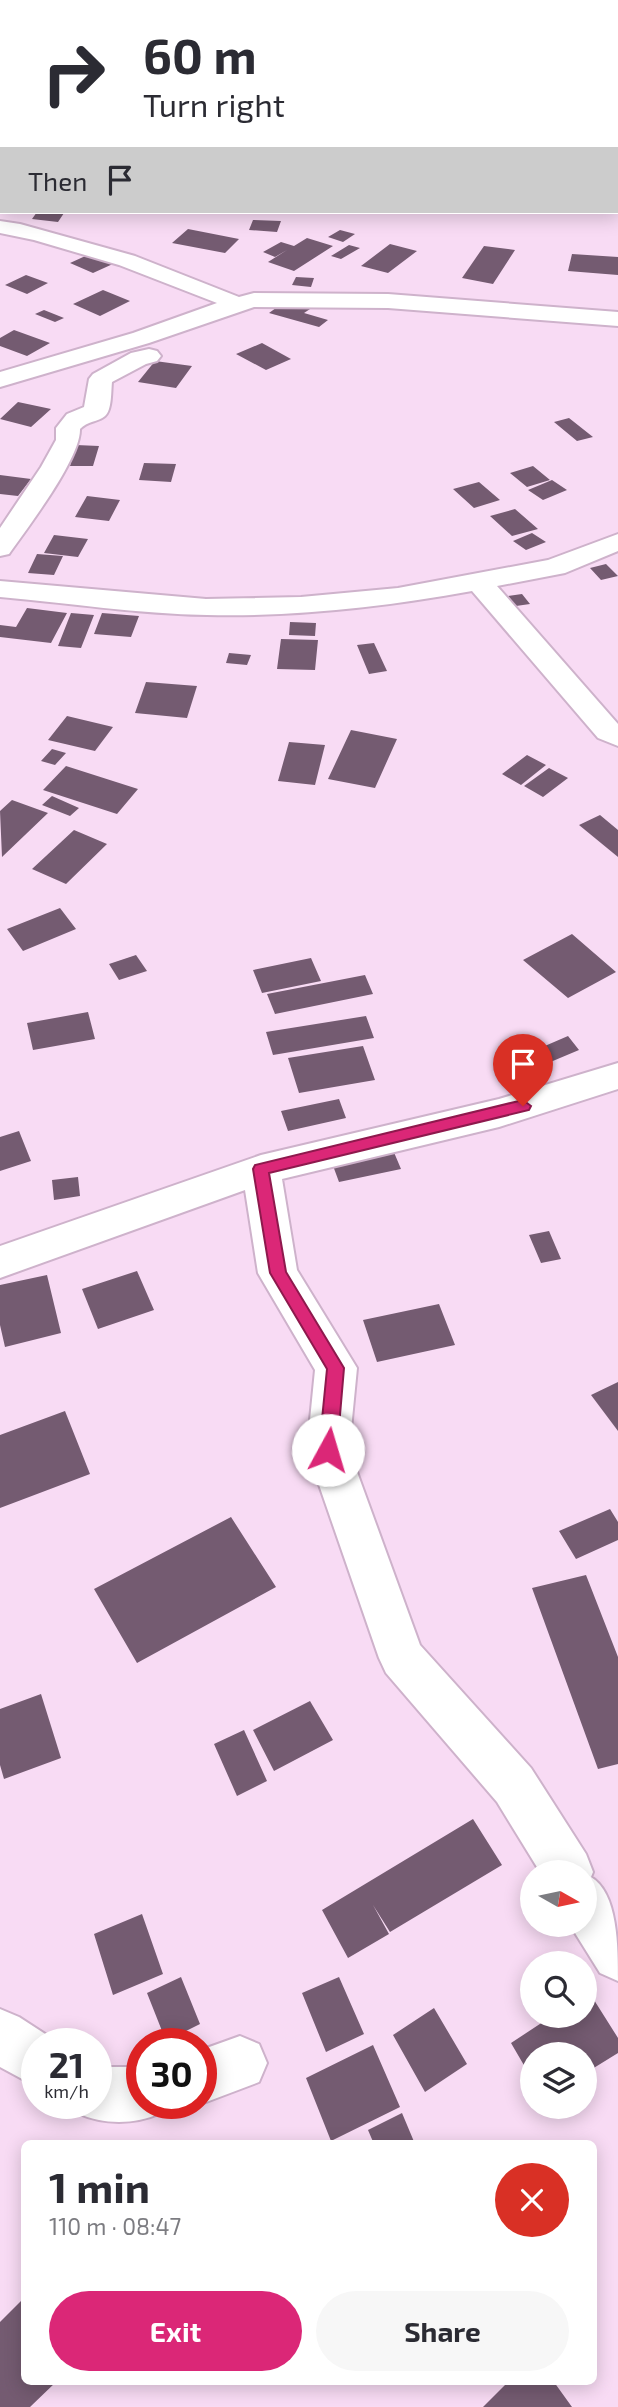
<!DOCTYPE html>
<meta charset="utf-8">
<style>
:root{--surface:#fff;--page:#f7f7f7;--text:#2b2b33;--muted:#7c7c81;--accent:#db2777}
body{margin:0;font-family:"Exo 2",sans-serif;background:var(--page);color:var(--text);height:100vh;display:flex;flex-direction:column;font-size:26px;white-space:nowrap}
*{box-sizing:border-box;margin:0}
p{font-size:23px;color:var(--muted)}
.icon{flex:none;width:38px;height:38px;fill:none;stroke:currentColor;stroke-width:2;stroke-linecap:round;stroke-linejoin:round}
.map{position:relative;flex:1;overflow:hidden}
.drawer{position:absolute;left:21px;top:2140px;width:576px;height:245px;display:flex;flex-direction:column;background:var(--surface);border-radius:10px;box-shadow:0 4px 18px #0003}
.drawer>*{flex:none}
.guide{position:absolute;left:0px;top:0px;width:620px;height:214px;box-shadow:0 4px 18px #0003;background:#fff;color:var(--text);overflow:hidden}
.needle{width:46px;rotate:99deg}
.fabs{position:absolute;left:520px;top:1860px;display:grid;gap:14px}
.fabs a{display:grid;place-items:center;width:77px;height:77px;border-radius:50%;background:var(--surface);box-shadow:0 4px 18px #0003;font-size:35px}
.speed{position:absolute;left:21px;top:2028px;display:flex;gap:14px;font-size:35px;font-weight:700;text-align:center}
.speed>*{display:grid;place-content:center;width:91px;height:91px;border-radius:50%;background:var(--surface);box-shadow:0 4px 18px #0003;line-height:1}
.speed small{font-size:18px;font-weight:400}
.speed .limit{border:10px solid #d22;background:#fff;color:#111}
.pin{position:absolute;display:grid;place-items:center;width:60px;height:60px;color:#fff;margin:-72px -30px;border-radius:50% 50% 50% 0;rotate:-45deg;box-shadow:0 0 7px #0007}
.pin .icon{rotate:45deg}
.me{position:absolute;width:77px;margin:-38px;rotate:6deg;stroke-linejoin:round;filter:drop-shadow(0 0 5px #0008)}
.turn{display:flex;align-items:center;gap:24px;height:147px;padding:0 28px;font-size:32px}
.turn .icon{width:91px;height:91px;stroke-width:2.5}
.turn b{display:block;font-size:49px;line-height:60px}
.then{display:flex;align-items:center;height:66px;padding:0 28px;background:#0003;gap:14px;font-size:26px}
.round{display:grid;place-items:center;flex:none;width:74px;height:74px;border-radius:37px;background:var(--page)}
.headline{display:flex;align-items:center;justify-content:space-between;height:119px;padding:0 28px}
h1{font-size:42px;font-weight:700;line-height:52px}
.primary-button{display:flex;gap:14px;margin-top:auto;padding:14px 28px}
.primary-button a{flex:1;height:80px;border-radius:42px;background:var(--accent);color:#fff;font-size:28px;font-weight:700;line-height:80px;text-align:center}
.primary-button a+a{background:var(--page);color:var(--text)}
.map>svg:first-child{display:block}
.building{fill:#745b71}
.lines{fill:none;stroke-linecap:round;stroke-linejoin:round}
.minor-casing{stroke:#ceb2cb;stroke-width:4}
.minor{fill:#fff;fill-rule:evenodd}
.route{fill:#db2777;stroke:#8e194d;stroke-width:2}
</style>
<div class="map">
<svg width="618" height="2407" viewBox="0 0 618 2407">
<rect width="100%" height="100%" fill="#f8dbf4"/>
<path class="building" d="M 37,212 L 50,212 L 64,213 L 58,222 L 32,219 Z
M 253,220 L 281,221 L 277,232 L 249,230 Z
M 188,229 L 239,239 L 225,253 L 172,243 Z
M 340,230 L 355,234 L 343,242 L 328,237 Z
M 307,238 L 333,246 L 294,271 L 268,262 L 287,250 L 275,257 L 263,252 L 281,242 L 294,246 Z
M 390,244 L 417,251 L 388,273 L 361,266 Z
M 349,245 L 360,248 L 341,259 L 331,256 Z
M 484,246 L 515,250 L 493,284 L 462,278 Z
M 92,253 L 115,263 L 93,273 L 70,263 Z
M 572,254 L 618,257 L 618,275 L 568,271 Z
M 26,275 L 48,283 L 27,294 L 5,285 Z
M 296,277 L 314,278 L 311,287 L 292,285 Z
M 103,290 L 130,301 L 100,316 L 73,304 Z
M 287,300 L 313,307 L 304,313 L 328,320 L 319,327 L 269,313 Z
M 44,310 L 64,318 L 55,322 L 35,314 Z
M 14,330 L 50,343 L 27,356 L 0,346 L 0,338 Z
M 262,343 L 291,359 L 266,370 L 236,354 Z
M 155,361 L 192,366 L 176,388 L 138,382 Z
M 18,402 L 51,409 L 31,427 L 0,419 Z
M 569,418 L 593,437 L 577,441 L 554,422 Z
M 76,445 L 99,446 L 93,466 L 70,466 Z
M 144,463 L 176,464 L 171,482 L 139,480 Z
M 533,466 L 550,480 L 527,487 L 510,473 Z
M 0,475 L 31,479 L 18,496 L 0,494 Z
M 552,480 L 567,490 L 543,500 L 528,490 Z
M 479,482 L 500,500 L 474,508 L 453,489 Z
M 87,496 L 120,500 L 109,521 L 75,517 Z
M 515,509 L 538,529 L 512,536 L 490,516 Z
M 532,533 L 546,542 L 526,550 L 513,541 Z
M 54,535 L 88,539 L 78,557 L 44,553 Z
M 37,554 L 63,556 L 54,575 L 28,573 Z
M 606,564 L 618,576 L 601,580 L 590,568 Z
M 522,594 L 530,604 L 516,606 L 508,596 Z
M 27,608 L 67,613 L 51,643 L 0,637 L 0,625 L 16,627 Z
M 71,613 L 94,615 L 81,648 L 58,646 Z
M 102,613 L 139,616 L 131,637 L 94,634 Z
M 290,622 L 316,623 L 315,636 L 289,635 Z
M 281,639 L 318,640 L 315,670 L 277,669 Z
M 374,643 L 387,671 L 369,674 L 357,645 Z
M 229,653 L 251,655 L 247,665 L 226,663 Z
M 146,682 L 197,686 L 187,718 L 135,713 Z
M 67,716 L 113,727 L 95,751 L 48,740 Z
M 351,730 L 397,739 L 375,788 L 328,779 Z
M 289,742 L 325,745 L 315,785 L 278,781 Z
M 52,749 L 66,753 L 55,765 L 41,761 Z
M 527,755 L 546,765 L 521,785 L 502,774 Z
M 66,766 L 138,789 L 117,814 L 43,790 Z
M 549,768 L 568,778 L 543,797 L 524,786 Z
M 52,796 L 79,808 L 70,816 L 42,805 Z
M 12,800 L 48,813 L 2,857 L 0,811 Z
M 600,815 L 618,830 L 618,857 L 579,825 Z
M 74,830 L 107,844 L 66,884 L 32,869 Z
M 60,908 L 76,929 L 23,951 L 7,929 Z
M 572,934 L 616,972 L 568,998 L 523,960 Z
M 136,955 L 147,971 L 119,980 L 109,964 Z
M 311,958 L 321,981 L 262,993 L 253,970 Z
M 365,975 L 373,994 L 275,1014 L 267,994 Z
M 88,1012 L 95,1039 L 33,1050 L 27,1023 Z
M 366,1016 L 374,1038 L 273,1055 L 266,1032 Z
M 568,1036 L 579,1050 L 529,1071 L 517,1058 Z
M 363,1046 L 375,1080 L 299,1093 L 288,1058 Z
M 339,1099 L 346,1118 L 288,1131 L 281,1111 Z
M 19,1131 L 31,1161 L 0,1171 L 0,1137 Z
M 393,1150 L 401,1169 L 339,1182 L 332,1163 Z
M 78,1177 L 80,1196 L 54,1200 L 52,1180 Z
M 549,1231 L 561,1259 L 541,1263 L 529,1235 Z
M 137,1271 L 154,1310 L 98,1329 L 82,1289 Z
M 47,1275 L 61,1333 L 5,1347 L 0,1325 L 0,1285 Z
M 439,1304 L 455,1345 L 377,1362 L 363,1320 Z
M 618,1382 L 618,1431 L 591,1395 Z
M 65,1411 L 90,1474 L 0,1508 L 0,1435 Z
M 610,1509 L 618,1522 L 618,1540 L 576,1559 L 559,1531 Z
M 231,1517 L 276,1587 L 137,1663 L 94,1589 Z
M 586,1575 L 618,1657 L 618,1764 L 598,1769 L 532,1588 Z
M 41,1694 L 61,1758 L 4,1779 L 0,1765 L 0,1709 Z
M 310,1701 L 333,1740 L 274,1771 L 253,1730 Z
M 244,1730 L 267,1781 L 237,1796 L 214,1744 Z
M 473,1819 L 502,1865 L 390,1932 L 373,1905 L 389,1934 L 348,1958 L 322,1910 Z
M 142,1914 L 163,1974 L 113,1995 L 94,1934 Z
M 181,1977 L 200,2024 L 166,2041 L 147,1993 Z
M 339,1977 L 364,2034 L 326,2052 L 302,1993 Z
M 589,1992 L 618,2038 L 618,2053 L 584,2074 L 584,2054 L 532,2054 L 532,2079 L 511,2043 L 552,2016 L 584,2016 L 584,1995 Z
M 434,2008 L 467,2064 L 425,2092 L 393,2035 Z
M 373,2045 L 400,2107 L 331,2141 L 306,2078 Z
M 402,2113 L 415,2144 L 374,2144 L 368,2130 Z
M 23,2299 L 24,2382 L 56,2382 L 30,2407 L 0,2407 L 0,2322 Z
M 508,2382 L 554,2382 L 572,2407 L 483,2407 Z"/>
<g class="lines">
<defs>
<path id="minor" d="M 0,221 L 20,224 L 135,256 L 239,297 L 254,293 L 388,294 L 618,312 L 618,326 L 388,308 L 254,307 L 149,343 L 0,387 L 0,372 L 133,333 L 217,303 L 119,265 L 34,240 L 0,233 Z
M 149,349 L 157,351 L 161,356 L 157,361 L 146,364 L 112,382 C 111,391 112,410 105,416 C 98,422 87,421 80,429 C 81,458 28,527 9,554 L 0,556 L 0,528 L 41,467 L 56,440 L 56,428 L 67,414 L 84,407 L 89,379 L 93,374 L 131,353 Z
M 618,534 L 618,551 L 565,573 L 497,586 L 618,724 L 618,746 L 598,738 L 472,591 C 384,607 296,617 207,615 C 138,614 69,603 0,597 L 0,581 L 206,599 L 301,597 L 398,588 L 548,560 Z
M 618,1063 L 618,1089 L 499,1127 L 282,1179 L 297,1270 L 357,1368 L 349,1450 L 420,1645 L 531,1768 L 586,1854 L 593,1872 L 591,1877 C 618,1893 618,1947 618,1981 L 600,1973 L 570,1925 L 584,1925 L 584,1872 L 540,1872 L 497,1802 L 386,1673 L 379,1658 L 307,1450 L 315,1370 L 258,1273 L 245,1190 L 0,1278 L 0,1246 L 261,1155 L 499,1099 Z
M 0,2009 L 19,2017 L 56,2041 L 57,2044 L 37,2044 L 37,2087 L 0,2067 Z
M 240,2036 L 259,2044 L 267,2063 L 259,2082 L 201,2104 L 200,2104 L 201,2050 Z
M 96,2067 L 142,2067 L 142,2104 L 165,2104 L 161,2113 C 134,2125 104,2125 77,2113 L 73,2104 L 96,2104 Z"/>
</defs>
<use href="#minor" class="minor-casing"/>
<use href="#minor" class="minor"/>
</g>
<path class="route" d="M 523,1100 L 531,1106 L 529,1110 L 269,1173 L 286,1272 L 344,1368 L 337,1450 L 334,1455 L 328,1458 L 322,1455 L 319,1450 L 327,1369 L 270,1273 L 253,1169 L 255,1165 Z"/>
</svg>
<div class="fabs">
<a><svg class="needle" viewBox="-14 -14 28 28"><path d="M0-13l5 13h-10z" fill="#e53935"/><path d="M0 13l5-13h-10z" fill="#7c7c81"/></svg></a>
<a><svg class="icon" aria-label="search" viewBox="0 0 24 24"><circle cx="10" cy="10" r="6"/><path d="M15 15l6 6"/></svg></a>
<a><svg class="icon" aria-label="layers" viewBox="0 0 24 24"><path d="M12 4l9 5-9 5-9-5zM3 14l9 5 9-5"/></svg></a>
</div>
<div class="speed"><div>21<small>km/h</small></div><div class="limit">30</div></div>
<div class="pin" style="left:523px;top:1106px;background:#d93025"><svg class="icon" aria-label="arrive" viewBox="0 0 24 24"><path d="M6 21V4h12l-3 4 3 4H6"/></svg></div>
<svg class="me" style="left:328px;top:1450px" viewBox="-20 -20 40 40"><circle r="19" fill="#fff"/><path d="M0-13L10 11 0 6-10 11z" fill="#db2777"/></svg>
<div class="guide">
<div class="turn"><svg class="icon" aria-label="right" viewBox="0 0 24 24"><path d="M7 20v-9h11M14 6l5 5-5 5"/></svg><div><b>60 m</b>Turn right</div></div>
<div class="then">Then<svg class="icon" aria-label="arrive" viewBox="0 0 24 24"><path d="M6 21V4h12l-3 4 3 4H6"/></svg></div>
</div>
<section class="drawer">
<div class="headline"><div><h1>1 min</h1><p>110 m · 08:47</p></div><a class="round" style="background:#d93025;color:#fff"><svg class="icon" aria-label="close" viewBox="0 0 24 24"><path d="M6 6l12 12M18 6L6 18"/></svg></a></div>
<div class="primary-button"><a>Exit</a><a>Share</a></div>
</section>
</div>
